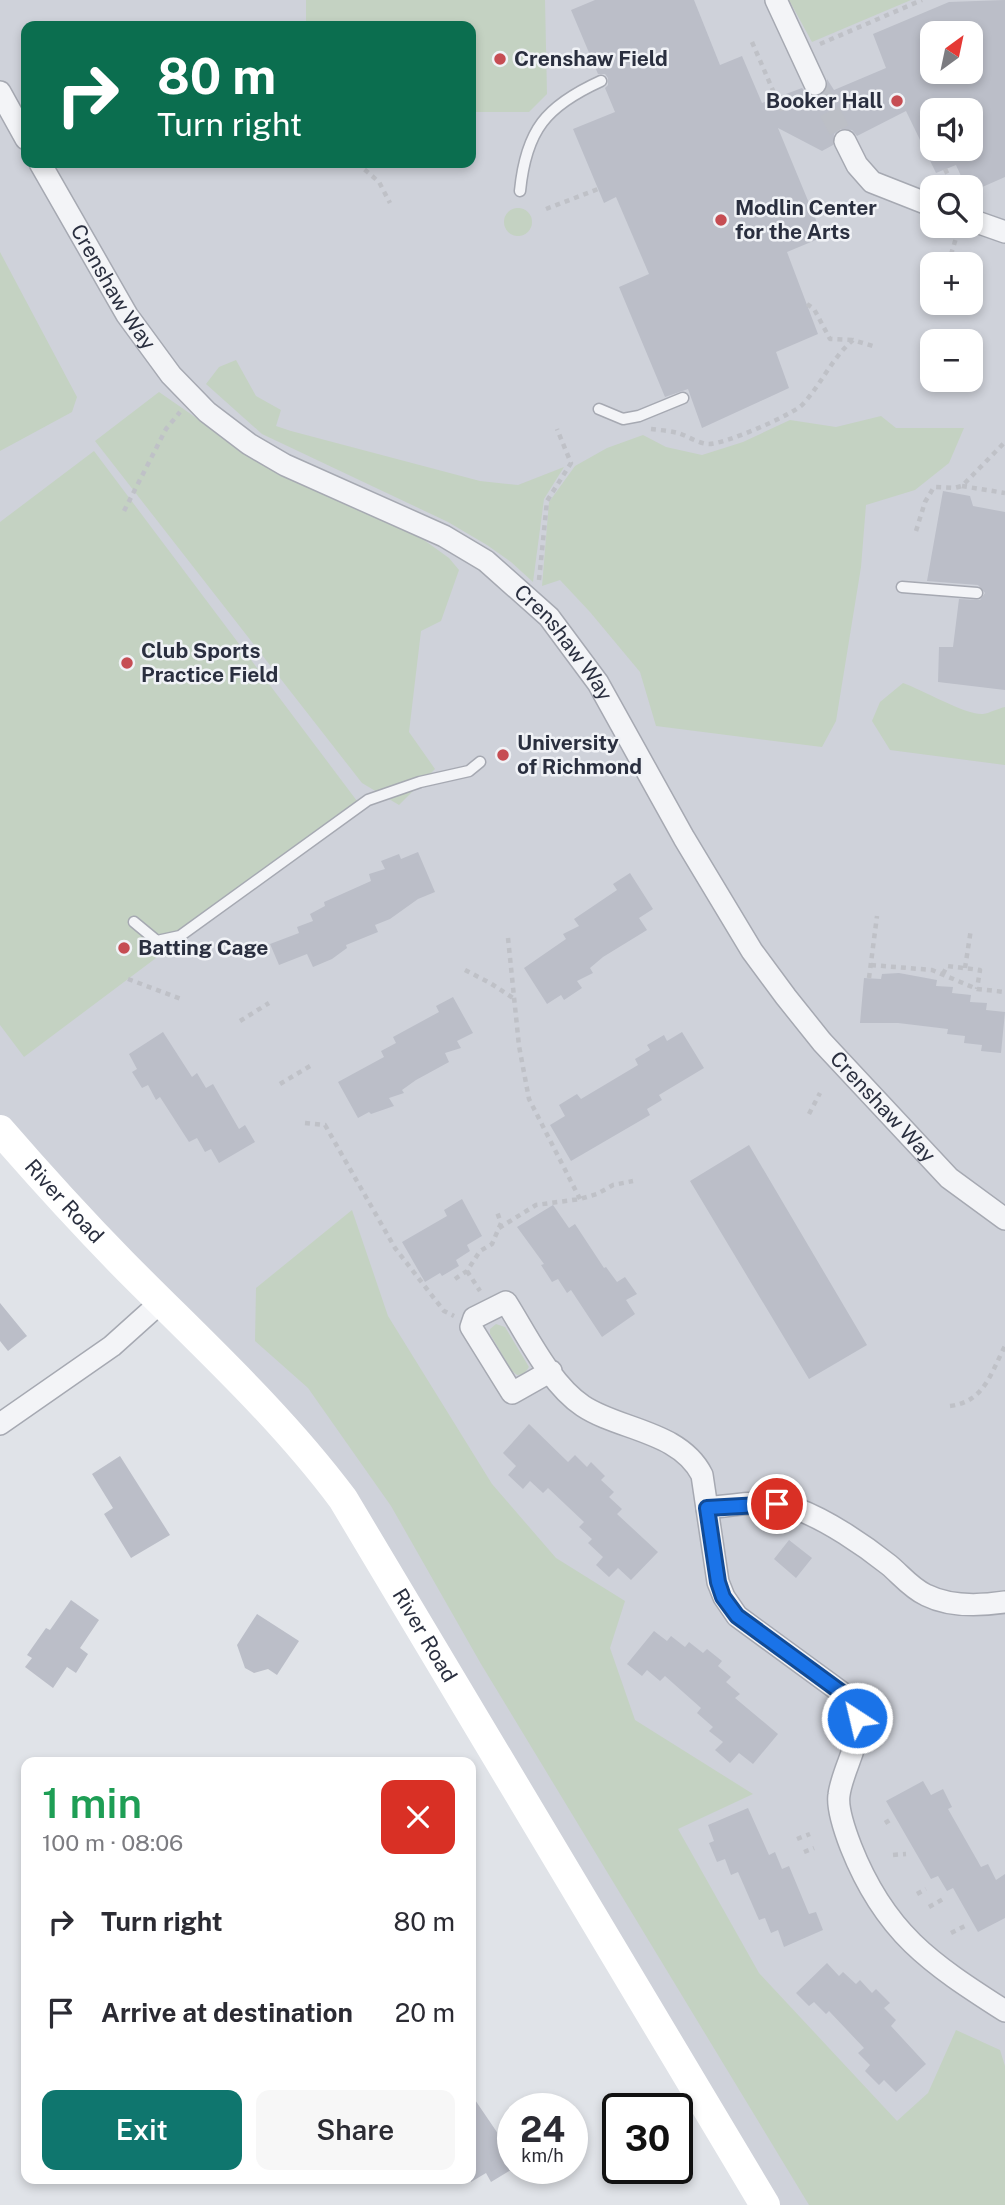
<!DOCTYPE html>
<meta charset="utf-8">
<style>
:root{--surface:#fff;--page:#f7f7f7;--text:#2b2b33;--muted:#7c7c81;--accent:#0f766e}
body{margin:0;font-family:"Public Sans",sans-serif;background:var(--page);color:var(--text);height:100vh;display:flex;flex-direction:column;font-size:26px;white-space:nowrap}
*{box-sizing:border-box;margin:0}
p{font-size:23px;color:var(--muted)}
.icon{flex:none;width:38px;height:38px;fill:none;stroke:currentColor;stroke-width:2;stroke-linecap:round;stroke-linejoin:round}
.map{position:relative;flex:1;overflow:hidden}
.sheet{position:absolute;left:21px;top:1757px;width:455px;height:427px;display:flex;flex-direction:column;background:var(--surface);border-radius:14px;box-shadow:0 4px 10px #0003}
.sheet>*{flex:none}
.guide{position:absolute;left:21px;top:21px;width:455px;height:147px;border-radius:14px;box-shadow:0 4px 10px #0003;background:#0b6e4f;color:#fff;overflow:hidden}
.needle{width:46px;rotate:33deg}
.fabs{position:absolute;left:920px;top:21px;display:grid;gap:14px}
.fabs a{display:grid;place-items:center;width:63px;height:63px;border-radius:14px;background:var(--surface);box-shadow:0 4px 10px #0003;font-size:35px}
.speed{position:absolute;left:497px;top:2093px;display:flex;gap:14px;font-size:35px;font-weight:700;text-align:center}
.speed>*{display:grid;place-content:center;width:91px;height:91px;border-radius:50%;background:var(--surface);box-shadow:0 4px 10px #0003;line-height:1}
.speed small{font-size:18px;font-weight:400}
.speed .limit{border:4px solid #111;border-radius:10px;background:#fff;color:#111}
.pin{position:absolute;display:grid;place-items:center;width:60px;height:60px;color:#fff;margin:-30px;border:4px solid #fff;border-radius:50%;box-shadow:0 2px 7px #0007}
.me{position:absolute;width:77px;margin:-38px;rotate:325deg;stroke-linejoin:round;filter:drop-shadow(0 0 5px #0008)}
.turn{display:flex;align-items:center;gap:24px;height:147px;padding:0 21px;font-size:32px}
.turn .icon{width:91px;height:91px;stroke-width:2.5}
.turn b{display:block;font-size:49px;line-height:60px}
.round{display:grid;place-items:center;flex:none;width:74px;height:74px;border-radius:14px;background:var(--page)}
.summary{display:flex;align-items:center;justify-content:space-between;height:119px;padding:0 21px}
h1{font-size:42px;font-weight:600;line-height:52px;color:#1e9e55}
.cta{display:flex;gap:14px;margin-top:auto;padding:14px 21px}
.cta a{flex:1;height:80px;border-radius:14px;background:var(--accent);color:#fff;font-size:28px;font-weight:600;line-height:80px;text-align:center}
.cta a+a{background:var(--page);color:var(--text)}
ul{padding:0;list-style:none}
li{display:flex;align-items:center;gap:21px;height:91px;padding:0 21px}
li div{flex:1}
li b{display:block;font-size:26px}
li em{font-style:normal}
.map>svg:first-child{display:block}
.built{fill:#cfd2da;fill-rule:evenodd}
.green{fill:#c4d2c2}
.building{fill:#bbbec8;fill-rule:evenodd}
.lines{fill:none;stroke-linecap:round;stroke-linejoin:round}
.minor-tunnel{stroke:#bcbfc6;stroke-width:21;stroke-dasharray:21 10;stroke-linecap:butt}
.service-casing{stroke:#a6a9b2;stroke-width:13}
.minor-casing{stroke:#a6a9b2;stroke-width:24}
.path{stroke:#bfc1c7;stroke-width:4.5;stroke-dasharray:5 5;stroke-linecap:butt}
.service{stroke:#f3f4f7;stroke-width:10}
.minor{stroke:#f3f4f7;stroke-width:21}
.secondary{stroke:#fff;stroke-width:30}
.route-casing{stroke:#114b97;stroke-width:18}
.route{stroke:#1a73e8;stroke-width:12}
.poi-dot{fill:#c64d53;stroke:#f0f2f6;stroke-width:2.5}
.labels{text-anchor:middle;stroke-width:5;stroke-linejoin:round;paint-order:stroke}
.poi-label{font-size:21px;font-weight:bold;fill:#2a2f3f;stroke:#f0f2f6;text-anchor:start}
.street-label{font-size:21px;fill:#2a2f3f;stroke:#f0f2f6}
</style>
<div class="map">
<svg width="1005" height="2205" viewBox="0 0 1005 2205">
<rect width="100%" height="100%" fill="#e0e3e8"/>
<path class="built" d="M 0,0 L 1005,0 L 1005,2205 L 765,2205 L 343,1499 L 0,1130 ZM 26,26 L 471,26 L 471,163 L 26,163 ZM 933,33 L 971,33 L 971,72 L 933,72 ZM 933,110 L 971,110 L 971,149 L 933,149 ZM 933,187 L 971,187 L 971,226 L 933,226 ZM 933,264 L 971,264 L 971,303 L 933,303 ZM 933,341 L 971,341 L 971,380 L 933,380 Z"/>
<path class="green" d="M 306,0 L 545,0 L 547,94 L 529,112 L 471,112 L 471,26 L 306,26 Z
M 789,0 L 911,0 L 812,42 Z
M504 222a14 14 0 1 1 28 0a14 14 0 1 1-28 0Z
M 0,252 L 77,397 L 72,412 L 0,451 Z
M 236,360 L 256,396 L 281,410 L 276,426 L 291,431 L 480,481 L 518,485 L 564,467 L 544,499 L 533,582 L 511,562 L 487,545 L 448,522 L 262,434 L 206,384 L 219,367 Z
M 159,392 L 257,460 L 417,535 L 449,558 L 459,570 L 441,621 L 421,631 L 409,732 L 435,769 L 399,805 L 362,783 L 95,441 Z
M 881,416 L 896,428 L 964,428 L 949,463 L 915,490 L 866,505 L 861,567 L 836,721 L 822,747 L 656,726 L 640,672 L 590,612 L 560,580 L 542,586 L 549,502 L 575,466 L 607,448 L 643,435 L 666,447 L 702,455 L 743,442 L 790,420 L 836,427 Z
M 94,451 L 360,805 L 24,1057 L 0,1025 L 0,522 Z
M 903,683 C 923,690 965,715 983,714 C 990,713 999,708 1005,707 L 1005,765 L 890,750 L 872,721 L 880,702 Z
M 352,1210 L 388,1316 L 492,1484 L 556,1558 L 625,1601 L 610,1648 L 635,1720 L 753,1794 L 678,1829 L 759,1973 L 897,2121 L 928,2093 L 956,2030 L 1000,2050 L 1005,2066 L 1005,2205 L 809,2205 L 481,1664 L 391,1506 L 308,1388 L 255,1341 L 256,1288 Z
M 496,1324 L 505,1327 L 529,1367 L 524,1374 L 517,1375 L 512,1371 L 490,1334 L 490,1329 Z"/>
<path class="building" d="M 595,0 L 694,0 L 720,65 L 742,56 L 762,103 L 802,88 L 808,95 L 820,96 L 826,91 L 827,79 L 834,90 L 886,68 L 873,34 L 949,2 L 1005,0 L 1005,177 L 971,192 L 971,187 L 966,187 L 956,165 L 936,173 L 906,111 L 857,136 L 852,130 L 840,129 L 834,134 L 833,145 L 822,151 L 778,128 L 823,237 L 787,252 L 818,334 L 776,352 L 789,388 L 702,428 L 688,389 L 665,397 L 619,287 L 649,274 L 616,197 L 604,203 L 573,129 L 615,112 L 605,88 L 608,85 L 608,78 L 605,74 L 598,74 L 571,10 ZM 933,33 L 971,33 L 971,72 L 933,72 ZM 933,110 L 971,110 L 971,149 L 933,149 Z
M 943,491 L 970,496 L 973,506 L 1005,512 L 1005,690 L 938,682 L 939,647 L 953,647 L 959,599 L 980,600 L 985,593 L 978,585 L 927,581 Z
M 418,852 L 435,892 L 418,899 L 390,919 L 375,925 L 378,932 L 346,945 L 347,948 L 332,959 L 313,967 L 307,954 L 279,965 L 270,944 L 299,933 L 297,927 L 313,921 L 310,914 L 325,906 L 324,902 L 371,881 L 369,874 L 385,869 L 381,861 L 399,854 L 401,859 Z
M 630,873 L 653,909 L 639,918 L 647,930 L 603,957 L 590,968 L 593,973 L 577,981 L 582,988 L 564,1000 L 561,995 L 547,1004 L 524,968 L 566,939 L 563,934 L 579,926 L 574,919 L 617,890 L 613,884 Z
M 899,973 L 937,980 L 936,986 L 953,987 L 952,993 L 971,995 L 970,1002 L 987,1003 L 986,1010 L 1005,1012 L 1001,1053 L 981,1051 L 982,1045 L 964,1043 L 965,1036 L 947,1034 L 948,1029 L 898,1023 L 860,1023 L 864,978 L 881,979 L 882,974 Z
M 453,997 L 473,1033 L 457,1041 L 461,1048 L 445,1053 L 449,1062 L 416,1080 L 402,1090 L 404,1093 L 389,1098 L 394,1106 L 371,1114 L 369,1112 L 358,1118 L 338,1082 L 384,1057 L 381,1051 L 396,1043 L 393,1037 L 439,1012 L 436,1006 Z
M 163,1032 L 192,1077 L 197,1073 L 206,1088 L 213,1084 L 239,1129 L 245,1125 L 255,1142 L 219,1163 L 211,1149 L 205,1152 L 197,1138 L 189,1142 L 160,1097 L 156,1100 L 148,1085 L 142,1088 L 132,1072 L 137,1069 L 129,1054 Z
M 682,1032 L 704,1068 L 659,1095 L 662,1100 L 647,1109 L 650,1115 L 571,1161 L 550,1125 L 565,1116 L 559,1105 L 577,1094 L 581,1099 L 638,1065 L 635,1059 L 650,1050 L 647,1045 L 664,1035 L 667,1041 Z
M 749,1145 L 867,1345 L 809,1379 L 690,1181 Z
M 462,1199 L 482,1236 L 467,1245 L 470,1251 L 456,1260 L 459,1266 L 442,1276 L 440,1273 L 425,1282 L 402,1242 L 447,1216 L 444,1210 Z
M 553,1205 L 569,1228 L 575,1224 L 604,1268 L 606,1267 L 617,1282 L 625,1277 L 637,1294 L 626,1300 L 635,1314 L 602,1337 L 571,1290 L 567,1293 L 558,1279 L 552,1282 L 541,1265 L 544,1264 L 517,1227 Z
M 0,1303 L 27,1336 L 8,1351 L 0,1341 Z
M 529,1424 L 568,1462 L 575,1455 L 587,1467 L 591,1462 L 605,1476 L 601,1480 L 614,1492 L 609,1497 L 622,1509 L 617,1514 L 658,1552 L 631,1580 L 618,1568 L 609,1577 L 596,1565 L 603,1557 L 588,1543 L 592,1539 L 579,1527 L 584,1522 L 548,1488 L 543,1493 L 530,1481 L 523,1489 L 508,1475 L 516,1466 L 503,1453 Z
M 120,1456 L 170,1535 L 131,1558 L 104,1514 L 113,1508 L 92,1474 Z
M 789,1540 L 812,1558 L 796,1578 L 774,1559 Z
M 71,1600 L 99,1620 L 80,1648 L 88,1654 L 76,1673 L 67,1667 L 53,1688 L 25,1667 L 32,1658 L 27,1655 L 46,1628 L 50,1630 Z
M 257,1614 L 299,1641 L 277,1675 L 268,1669 L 254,1673 L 245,1668 L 237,1645 Z
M 654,1631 L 667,1641 L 671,1636 L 685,1647 L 689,1642 L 703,1653 L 707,1649 L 722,1661 L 718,1666 L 731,1677 L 726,1682 L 740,1694 L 735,1698 L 778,1734 L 753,1764 L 739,1753 L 730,1763 L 715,1750 L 723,1742 L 709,1731 L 713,1727 L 697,1713 L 701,1708 L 665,1676 L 660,1681 L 647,1670 L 642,1676 L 627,1664 Z
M 923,1781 L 931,1795 L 943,1789 L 952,1807 L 948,1809 L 981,1867 L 988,1864 L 996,1880 L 1005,1874 L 1005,1918 L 978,1932 L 953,1888 L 947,1891 L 938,1876 L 931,1879 L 886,1801 Z
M 748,1808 L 769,1855 L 775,1852 L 782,1869 L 789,1866 L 809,1914 L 816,1912 L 823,1930 L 784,1947 L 778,1930 L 771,1933 L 765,1918 L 759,1920 L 738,1872 L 731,1875 L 725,1859 L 717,1862 L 709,1843 L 714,1841 L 708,1825 Z
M 827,1963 L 839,1976 L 843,1972 L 856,1984 L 860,1980 L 872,1993 L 876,1989 L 890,2003 L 884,2008 L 896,2020 L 891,2026 L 926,2064 L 896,2092 L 884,2080 L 879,2085 L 865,2071 L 870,2065 L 858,2053 L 864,2048 L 829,2011 L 826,2014 L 814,2002 L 809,2006 L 796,1993 Z
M 471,2094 L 505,2144 L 501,2147 L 507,2157 L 504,2159 L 511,2170 L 491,2182 L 486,2173 L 471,2182 Z"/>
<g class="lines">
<path class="minor-tunnel" d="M 815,84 L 845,141"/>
<defs>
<path id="service" d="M 520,191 C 526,130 546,106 601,81
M 599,409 L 623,419 L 639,416 L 683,398
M 902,587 L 977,593
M 134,922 L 157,941 L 180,936 L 368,800 L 420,782 L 469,771 L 480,762"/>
<g id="minor">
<path d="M 776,0 L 815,84"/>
<path d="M 0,92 L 26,139"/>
<path d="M 845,141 L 857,165 L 872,182 L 933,206"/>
<path id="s1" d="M 40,163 L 127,315 L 171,375 L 207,412 L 249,444 L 285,465 L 444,536 L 486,561 L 549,617 L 598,683 L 684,838 L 752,951 L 786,997 L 822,1042 L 949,1178 L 1005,1219"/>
<path d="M 971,220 L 1005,232"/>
<path d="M 551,1371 L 512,1393 L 471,1327 L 474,1318 L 506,1302 C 527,1335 550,1384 583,1406 C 619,1430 680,1431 702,1475 L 718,1582 L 724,1597 L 737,1616 L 849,1698 C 873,1728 843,1763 839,1795 C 837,1808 846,1834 851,1847 C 885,1933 930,1963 1005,2011"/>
<path d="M 0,1424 L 112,1346 L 161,1302"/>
<path d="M 707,1508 C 736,1505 769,1498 797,1509 C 827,1520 864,1545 889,1565 C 901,1575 911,1588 926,1595 C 950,1607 979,1606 1005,1602"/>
</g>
</defs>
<use href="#service" class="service-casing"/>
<use href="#minor" class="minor-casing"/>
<path class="path" d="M 752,42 L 781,109 L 803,101
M 820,44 L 922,0
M 357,163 L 379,182 L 390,203
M 945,169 L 954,187
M 546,209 L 598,189
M 948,264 L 957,235
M 807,304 L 814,309 L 830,339 L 852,340
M 927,304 L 933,281
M 651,429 C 660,430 670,431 678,433 C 688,436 699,444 709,444 C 725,444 793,415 803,404 C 822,383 832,358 853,340 L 876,347
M 962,486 L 1005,493
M 124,511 L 166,429 L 180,412
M 916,531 L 925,502 L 934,487 L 954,488 L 962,486 L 1005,442
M 539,580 L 547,501 L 571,463 L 557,429
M 508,938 L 519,1046 L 529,1099 L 580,1199
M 871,965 L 932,970 L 977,989 L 1005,992
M 965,968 L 971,929
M 465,970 L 490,983 L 513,998
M 943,974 L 947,966 L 980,970 L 977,989
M 869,978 L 877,916
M 128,979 L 184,1000
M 240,1021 L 269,1003
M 280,1084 L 310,1066
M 809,1114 L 820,1093
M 305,1123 L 325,1125 L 395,1248 L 444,1311 L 454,1316
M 499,1228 L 536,1205 L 580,1199 L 597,1194 L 613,1185 L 633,1181
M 467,1271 L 480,1291
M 455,1279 L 467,1271 L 480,1251 L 492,1244 L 501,1223 L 497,1212
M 950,1406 C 984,1402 991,1373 1005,1346
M 885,1823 L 893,1818
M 797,1839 L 810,1834
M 804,1852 L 814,1848
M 893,1855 L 906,1854
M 917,1894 L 926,1889
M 929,1907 L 945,1898
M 951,1933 L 965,1926"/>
<use href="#service" class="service"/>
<use href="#minor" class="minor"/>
<path class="secondary" id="s2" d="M 0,1130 C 39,1175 80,1220 122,1263 C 198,1340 278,1412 343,1499 L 765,2205"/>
</g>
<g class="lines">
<defs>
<path id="route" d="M 777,1504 L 707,1508 L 718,1582 L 723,1597 L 737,1616 L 849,1698 L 853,1704 L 857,1718"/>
</defs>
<use href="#route" class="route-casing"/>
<use href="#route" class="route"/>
</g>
<g class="poi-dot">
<circle cx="500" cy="59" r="7"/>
<circle cx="897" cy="101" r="7"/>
<circle cx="721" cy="220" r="7"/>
<circle cx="127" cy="663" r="7"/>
<circle cx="503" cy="755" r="7"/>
<circle cx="124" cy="948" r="7"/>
</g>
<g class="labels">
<g class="poi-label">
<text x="514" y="66">Crenshaw Field</text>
<text x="883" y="108" text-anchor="end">Booker Hall</text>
<text x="735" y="215">Modlin Center<tspan x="735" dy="24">for the Arts</tspan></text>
<text x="141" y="658">Club Sports<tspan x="141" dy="24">Practice Field</tspan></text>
<text x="517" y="750">University<tspan x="517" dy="24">of Richmond</tspan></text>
<text x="138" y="955">Batting Cage</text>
</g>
<g class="street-label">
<text dy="7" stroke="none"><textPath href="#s1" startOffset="144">Crenshaw Way</textPath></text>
<text dy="7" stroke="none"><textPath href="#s1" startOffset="732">Crenshaw Way</textPath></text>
<text dy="7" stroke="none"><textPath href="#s1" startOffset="1298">Crenshaw Way</textPath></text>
<text dy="7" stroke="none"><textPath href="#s2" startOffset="96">River Road</textPath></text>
<text dy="7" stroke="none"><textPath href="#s2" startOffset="663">River Road</textPath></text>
</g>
</g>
</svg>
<div class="fabs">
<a><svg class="needle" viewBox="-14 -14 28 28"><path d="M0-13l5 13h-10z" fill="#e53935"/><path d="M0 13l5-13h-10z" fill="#7c7c81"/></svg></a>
<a><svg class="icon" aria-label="sound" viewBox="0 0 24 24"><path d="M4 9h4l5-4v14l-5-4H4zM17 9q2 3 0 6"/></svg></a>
<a><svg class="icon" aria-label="search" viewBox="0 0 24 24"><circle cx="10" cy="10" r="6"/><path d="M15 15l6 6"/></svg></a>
<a>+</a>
<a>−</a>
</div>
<div class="speed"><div>24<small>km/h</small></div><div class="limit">30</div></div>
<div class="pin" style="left:777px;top:1504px;background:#d93025"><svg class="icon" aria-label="arrive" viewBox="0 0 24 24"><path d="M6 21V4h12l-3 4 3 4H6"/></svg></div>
<svg class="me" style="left:857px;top:1718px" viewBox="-20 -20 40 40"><circle r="17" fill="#1a73e8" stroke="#fff" stroke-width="3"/><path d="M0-11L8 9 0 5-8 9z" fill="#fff"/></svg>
<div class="guide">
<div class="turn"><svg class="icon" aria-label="right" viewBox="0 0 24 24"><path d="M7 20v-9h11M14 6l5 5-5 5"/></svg><div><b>80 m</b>Turn right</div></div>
</div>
<section class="sheet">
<div class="summary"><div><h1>1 min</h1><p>100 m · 08:06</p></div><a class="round" style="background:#d93025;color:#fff"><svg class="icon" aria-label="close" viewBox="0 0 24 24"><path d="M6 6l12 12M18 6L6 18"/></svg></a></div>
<ul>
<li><svg class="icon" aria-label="right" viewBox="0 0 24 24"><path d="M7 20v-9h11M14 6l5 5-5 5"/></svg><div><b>Turn right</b></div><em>80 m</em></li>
<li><svg class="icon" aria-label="arrive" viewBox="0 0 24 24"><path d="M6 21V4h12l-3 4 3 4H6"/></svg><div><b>Arrive at destination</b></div><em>20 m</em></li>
</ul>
<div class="cta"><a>Exit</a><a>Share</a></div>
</section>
</div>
